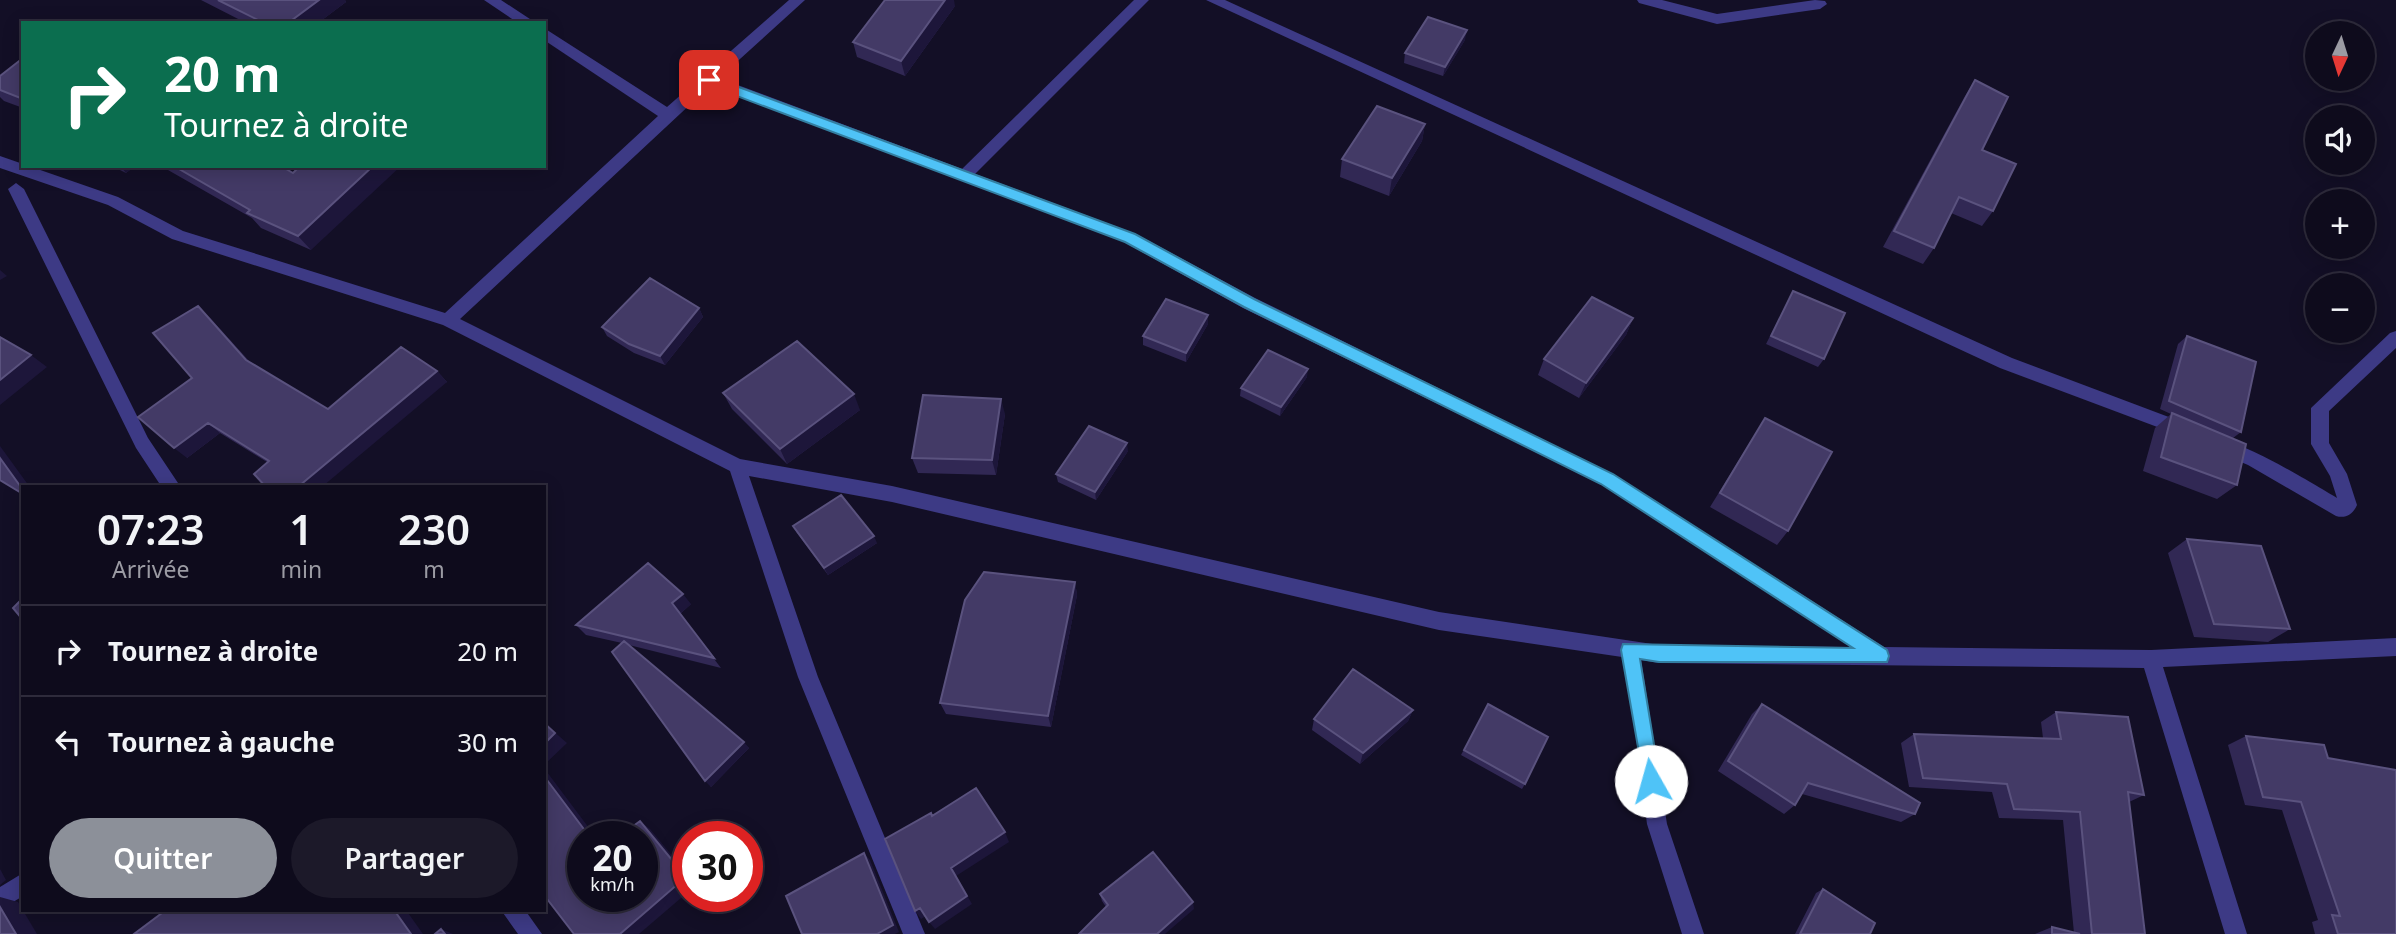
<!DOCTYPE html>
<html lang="fr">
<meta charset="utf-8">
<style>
:root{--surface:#0e0b1c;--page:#1c1929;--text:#f1f3f6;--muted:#9b9ba3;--line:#2e2b3b;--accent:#8c9099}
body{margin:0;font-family:"Noto Sans",sans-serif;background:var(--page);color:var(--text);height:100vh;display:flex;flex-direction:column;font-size:26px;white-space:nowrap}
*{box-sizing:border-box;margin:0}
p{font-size:23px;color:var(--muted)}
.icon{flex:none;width:38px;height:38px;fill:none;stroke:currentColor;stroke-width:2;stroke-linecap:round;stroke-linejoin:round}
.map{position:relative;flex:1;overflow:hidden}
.details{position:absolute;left:21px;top:485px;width:525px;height:427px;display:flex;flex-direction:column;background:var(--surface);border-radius:0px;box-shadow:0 4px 18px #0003,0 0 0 2px var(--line)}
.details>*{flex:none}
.top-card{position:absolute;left:21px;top:21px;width:525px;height:147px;border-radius:0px;box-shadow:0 4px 18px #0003,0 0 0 2px var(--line);background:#0b6e4f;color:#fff;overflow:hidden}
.needle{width:46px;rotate:184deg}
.tools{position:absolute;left:2305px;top:21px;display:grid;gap:14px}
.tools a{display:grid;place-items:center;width:70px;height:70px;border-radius:50%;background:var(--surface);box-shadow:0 4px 18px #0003,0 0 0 2px var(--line);font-size:35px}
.speed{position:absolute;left:567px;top:821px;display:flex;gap:14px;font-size:35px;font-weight:700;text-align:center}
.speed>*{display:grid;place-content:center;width:91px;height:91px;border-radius:50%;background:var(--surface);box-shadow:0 4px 18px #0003,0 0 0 2px var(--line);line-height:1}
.speed small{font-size:18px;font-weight:400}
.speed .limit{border:10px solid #d22;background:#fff;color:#111}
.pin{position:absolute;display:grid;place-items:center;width:60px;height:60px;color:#fff;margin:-30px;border-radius:14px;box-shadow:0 4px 10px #0006}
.me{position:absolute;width:77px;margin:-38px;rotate:353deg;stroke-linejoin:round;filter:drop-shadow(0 0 5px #0008)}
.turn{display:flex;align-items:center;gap:24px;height:147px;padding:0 28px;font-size:32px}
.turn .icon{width:91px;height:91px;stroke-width:2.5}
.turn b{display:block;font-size:49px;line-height:60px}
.eta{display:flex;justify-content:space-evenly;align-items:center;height:119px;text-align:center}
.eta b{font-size:42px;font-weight:600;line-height:49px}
.primary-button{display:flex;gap:14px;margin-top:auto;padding:14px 28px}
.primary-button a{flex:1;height:80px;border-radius:42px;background:var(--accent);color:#fff;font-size:28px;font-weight:600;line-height:80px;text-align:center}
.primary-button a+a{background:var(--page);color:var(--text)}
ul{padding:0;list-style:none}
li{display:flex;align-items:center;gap:21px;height:91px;padding:0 28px;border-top:2px solid var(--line)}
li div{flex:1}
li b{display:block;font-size:26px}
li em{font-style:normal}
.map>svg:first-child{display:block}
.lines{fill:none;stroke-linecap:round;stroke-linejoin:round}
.street{fill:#3d3a85;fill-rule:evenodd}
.wall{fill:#312854}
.shaded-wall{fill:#1d163a}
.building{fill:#433a66;stroke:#5a527e;stroke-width:2}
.route{fill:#4fc3f7;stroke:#337fa1;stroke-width:2}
</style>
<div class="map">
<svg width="2396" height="934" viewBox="0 0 2396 934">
<rect width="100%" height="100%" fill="#130f26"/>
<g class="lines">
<path class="street" d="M 484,0 L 501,0 L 536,23 L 518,23 Z
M 789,0 L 805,0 L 719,78 L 962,169 L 1134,0 L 1149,0 L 975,174 L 1136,234 L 1255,298 L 1613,474 L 1884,647 L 2151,650 L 2396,638 L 2396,656 L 2163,667 L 2247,934 L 2225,934 L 2144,668 L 1659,663 L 1641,660 L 1667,824 L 1704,934 L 1682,934 L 1647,824 L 1636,738 L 1622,657 L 1439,630 L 892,502 L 749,476 L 818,677 L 925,934 L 903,934 L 798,677 L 730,471 L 443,325 L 172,239 L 108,205 L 0,168 L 0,156 L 118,197 L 183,231 L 445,313 L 658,116 L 544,40 L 544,28 L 667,107 ZM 710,86 L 1124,242 L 1243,308 L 1601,484 L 1851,647 L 1659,645 L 1439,612 L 892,486 L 740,459 L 460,319 Z
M 1206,0 L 1225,0 L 2012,358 L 2190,425 L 2193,430 L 2190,435 L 2184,437 L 2000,368 Z
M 1637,0 L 1662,0 L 1717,14 L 1815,0 L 1825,1 L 1827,4 L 1820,9 L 1717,24 L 1639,3 Z
M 16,183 L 24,189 L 148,438 L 180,486 L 161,486 L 136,448 L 8,189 Z
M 2396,331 L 2396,348 L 2329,411 L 2329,443 L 2347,474 L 2357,505 C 2353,514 2346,519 2336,516 L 2248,465 L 2217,452 L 2214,447 L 2217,442 C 2235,435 2316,486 2337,498 L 2330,476 L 2311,444 L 2311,408 L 2390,333 Z
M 23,873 L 23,896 L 0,910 L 0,887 Z
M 501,910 L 525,910 L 542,934 L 518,934 Z"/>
</g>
<path class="wall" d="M 201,0 L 345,0 L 346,2 L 318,23 L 246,23 Z
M 955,6 L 905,76 L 857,57 L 853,42 Z
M 1465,40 L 1443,76 L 1404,63 L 1405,53 Z
M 23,58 L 23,108 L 4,101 L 0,97 L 0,76 Z
M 1975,80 L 1982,150 L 1993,211 L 1982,226 L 1951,213 L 1934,248 L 1923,264 L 1883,247 L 1965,96 Z
M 1425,124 L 1422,141 L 1389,196 L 1340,177 L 1342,159 Z
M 112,166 L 135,166 L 126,173 Z
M 161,166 L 281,166 L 311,250 L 261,228 L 252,218 Z
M 1793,291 L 1824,359 L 1818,367 L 1766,344 Z
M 699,308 L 703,317 L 665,365 L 634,353 L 607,336 L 602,327 Z
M 210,318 L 250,362 L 328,409 L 437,371 L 447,382 L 267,462 L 220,433 L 187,458 L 192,378 Z
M 1633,318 L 1626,335 L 1579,398 L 1538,375 L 1544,359 Z
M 1208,324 L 1186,362 L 1143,345 L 1143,336 Z
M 2187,336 L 2241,432 L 2233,438 L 2237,485 L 2217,499 L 2143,471 L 2155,428 L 2171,414 L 2160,409 L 2178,344 Z
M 1307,377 L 1280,416 L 1240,396 L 1241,388 Z
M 723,393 L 860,410 L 787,464 L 732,409 Z
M 1005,414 L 996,475 L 918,473 L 912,458 Z
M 1765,418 L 1788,531 L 1777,545 L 1710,507 Z
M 1128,451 L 1096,500 L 1058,482 L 1056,474 Z
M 793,526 L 877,543 L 828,575 L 797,533 Z
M 2187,539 L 2290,629 L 2268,642 L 2194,637 L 2168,553 Z
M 1075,582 L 1077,595 L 1051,727 L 946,714 L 940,703 Z
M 691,604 L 680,614 L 721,668 L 629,645 L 749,748 L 711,787 L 622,643 L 586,635 L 576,625 Z
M 1488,704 L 1525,784 L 1522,789 L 1461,755 Z
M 1762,704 L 1915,814 L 1901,822 L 1802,794 L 1795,805 L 1784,814 L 1718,771 L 1752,714 Z
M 1413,710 L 1408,721 L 1360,764 L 1312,730 L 1314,719 Z
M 2056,712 L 2144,795 L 2129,802 L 2145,934 L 2035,934 L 2052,927 L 2074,933 L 2063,820 L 1999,818 L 1992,792 L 1909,787 L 1901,743 L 1914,734 L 2043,738 L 2041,722 Z
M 2246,736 L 2328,758 L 2396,934 L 2315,934 L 2312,922 L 2318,920 L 2282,810 L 2245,805 L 2228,745 Z
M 1823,889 L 1870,934 L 1795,934 L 1816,893 Z
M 1100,894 L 1194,909 L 1106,907 L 1102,901 Z"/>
<path class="shaded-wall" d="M 319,0 L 345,0 L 346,2 L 318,23 L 288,23 Z
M 945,0 L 954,0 L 955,6 L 905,76 L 901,61 Z
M 1467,30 L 1465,40 L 1443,76 L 1445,67 Z
M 1425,124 L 1422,141 L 1389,196 L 1392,178 Z
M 120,166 L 135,166 L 126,173 Z
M 373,166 L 401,166 L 311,250 L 298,236 Z
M 0,270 L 7,276 L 0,280 Z
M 198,306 L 210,318 L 258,371 L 246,360 Z
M 699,308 L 703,317 L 665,365 L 660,356 Z
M 1208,315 L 1208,324 L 1186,362 L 1186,353 Z
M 1633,318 L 1626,335 L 1579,398 L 1586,383 Z
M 31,355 L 47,367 L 0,405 L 0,380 Z
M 1308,369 L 1307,377 L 1280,416 L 1281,407 Z
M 437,371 L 447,382 L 323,486 L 299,486 Z
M 854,394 L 860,410 L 787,464 L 780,449 Z
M 1001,399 L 1005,414 L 996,475 L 992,460 Z
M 208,423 L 220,433 L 187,458 L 174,448 Z
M 1127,443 L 1128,451 L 1096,500 L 1095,492 Z
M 0,446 L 29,486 L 23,486 L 23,490 L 0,458 Z
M 874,536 L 877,543 L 828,575 L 824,568 Z
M 1075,582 L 1077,595 L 1051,727 L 1048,716 Z
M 683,594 L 691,604 L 680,614 L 721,668 L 672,603 Z
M 1413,710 L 1408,721 L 1360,764 L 1363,753 Z
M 544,723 L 567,743 L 544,765 Z
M 744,742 L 749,748 L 711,787 L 705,781 Z
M 544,768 L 595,836 L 589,836 L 544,776 Z
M 640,821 L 650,829 L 688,875 L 688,892 L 639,934 L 620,934 Z
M 1005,832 L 1009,842 L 956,876 L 972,904 L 935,929 L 929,922 L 951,868 Z
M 864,853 L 870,860 L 899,932 L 895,934 L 877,934 Z
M 0,869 L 6,880 L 0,885 Z
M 0,897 L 18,902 L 37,934 L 16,934 L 0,907 Z
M 1193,902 L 1194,909 L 1165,934 L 1157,934 Z
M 920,908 L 926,916 L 921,919 L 915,911 Z
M 394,910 L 406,910 L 423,934 L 411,934 Z
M 441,929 L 453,934 L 445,934 Z"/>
<path class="building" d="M 218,0 L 319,0 L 288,23 L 264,23 Z
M 885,0 L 945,0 L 901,61 L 853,42 Z
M 1428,17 L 1467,30 L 1445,67 L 1405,53 Z
M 23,58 L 23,99 L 0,90 L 0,76 Z
M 1975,80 L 2008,97 L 1982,150 L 2016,164 L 1993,211 L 1959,197 L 1934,248 L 1894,231 Z
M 1377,106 L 1425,124 L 1392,178 L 1342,159 Z
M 174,166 L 281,166 L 293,173 L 300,166 L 373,166 L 298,236 L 247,213 L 250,210 Z
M 650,278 L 699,308 L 660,356 L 629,344 L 602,327 Z
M 1793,291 L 1845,313 L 1824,359 L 1771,336 Z
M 1592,297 L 1633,318 L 1586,383 L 1544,359 Z
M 1166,299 L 1208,315 L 1186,353 L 1143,336 Z
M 198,306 L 246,360 L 328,409 L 401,347 L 437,371 L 299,486 L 265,486 L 254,474 L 269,461 L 208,423 L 174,448 L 138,417 L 192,378 L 153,333 Z
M 2187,336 L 2256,362 L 2241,432 L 2169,401 Z
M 0,337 L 31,355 L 0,380 Z
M 797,341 L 854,394 L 780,449 L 723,393 Z
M 1268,350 L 1308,369 L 1281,407 L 1241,388 Z
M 923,395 L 1001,399 L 992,460 L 912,458 Z
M 2172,413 L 2246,444 L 2237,485 L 2161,457 Z
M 1765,418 L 1832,452 L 1788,531 L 1720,493 Z
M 1089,426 L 1127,443 L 1095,492 L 1056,474 Z
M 0,458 L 23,490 L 23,494 L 0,480 Z
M 841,495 L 874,536 L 824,568 L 793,526 Z
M 2187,539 L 2261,546 L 2290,629 L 2214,624 Z
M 648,563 L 683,594 L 672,603 L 714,658 L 576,625 Z
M 984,572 L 1075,582 L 1048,716 L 940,703 L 965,600 Z
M 23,598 L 23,620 L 13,608 Z
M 624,641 L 744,742 L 705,781 L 612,652 Z
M 1353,669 L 1413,710 L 1363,753 L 1314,719 Z
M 1488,704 L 1548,737 L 1525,784 L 1464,750 Z
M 1762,704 L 1920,803 L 1915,814 L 1808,783 L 1795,805 L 1728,761 Z
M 2056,712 L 2128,717 L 2144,795 L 2128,792 L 2145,934 L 2092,934 L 2080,812 L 2014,809 L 2007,784 L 1923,778 L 1914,734 L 2061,739 Z
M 544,723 L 555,733 L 544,744 Z
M 2246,736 L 2324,745 L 2328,758 L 2396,770 L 2396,934 L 2338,934 L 2332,915 L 2340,916 L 2301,802 L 2263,797 Z
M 544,776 L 589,836 L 583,836 L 583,896 L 642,896 L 642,836 L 620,836 L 640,821 L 686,877 L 620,934 L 574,934 L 544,895 Z
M 976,788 L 1005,832 L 951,868 L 967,896 L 929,922 L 920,908 L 915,911 L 885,839 L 931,813 L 932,816 Z
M 1153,852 L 1193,902 L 1157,934 L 1079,934 L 1108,905 L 1100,894 Z
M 864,853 L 893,925 L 877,934 L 802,934 L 786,896 Z
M 1823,889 L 1875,923 L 1870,934 L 1800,934 Z
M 0,907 L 16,934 L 0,934 Z
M 166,910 L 394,910 L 411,934 L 134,934 Z
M 2052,927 L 2080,934 L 2052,934 Z
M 441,929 L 445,934 L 435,934 Z"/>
<path class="route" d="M 709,76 L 1135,234 L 1254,299 L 1613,474 L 1887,650 L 1889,656 L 1887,662 L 1659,662 L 1640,659 L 1660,781 L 1658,787 L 1651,790 L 1645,787 L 1621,650 L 1623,644 L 1853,648 L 1601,484 L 1244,307 L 1125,242 L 705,84 L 703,80 Z"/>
</svg>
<div class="tools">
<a><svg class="needle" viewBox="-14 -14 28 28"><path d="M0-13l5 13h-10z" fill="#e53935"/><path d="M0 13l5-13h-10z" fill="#9b9ba3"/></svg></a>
<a><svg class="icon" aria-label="sound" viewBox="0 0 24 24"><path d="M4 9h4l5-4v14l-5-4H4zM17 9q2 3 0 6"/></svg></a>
<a>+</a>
<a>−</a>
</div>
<div class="speed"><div>20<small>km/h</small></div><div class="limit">30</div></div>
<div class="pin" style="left:709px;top:80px;background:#d93025"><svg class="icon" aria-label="arrive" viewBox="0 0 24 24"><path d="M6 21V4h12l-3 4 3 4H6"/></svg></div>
<svg class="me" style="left:1651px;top:781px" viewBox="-20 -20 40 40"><circle r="19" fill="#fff"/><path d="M0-13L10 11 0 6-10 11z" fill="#4fc3f7"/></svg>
<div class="top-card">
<div class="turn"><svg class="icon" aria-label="right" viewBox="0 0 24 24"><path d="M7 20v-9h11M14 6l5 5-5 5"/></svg><div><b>20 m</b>Tournez à droite</div></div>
</div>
<section class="details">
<div class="eta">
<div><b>07:23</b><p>Arrivée</p></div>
<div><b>1</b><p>min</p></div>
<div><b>230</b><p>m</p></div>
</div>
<ul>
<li><svg class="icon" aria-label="right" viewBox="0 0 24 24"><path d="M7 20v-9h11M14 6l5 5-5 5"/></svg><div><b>Tournez à droite</b></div><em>20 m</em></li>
<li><svg class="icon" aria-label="left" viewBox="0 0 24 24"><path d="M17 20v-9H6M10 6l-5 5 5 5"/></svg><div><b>Tournez à gauche</b></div><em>30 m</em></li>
</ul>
<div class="primary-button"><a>Quitter</a><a>Partager</a></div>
</section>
</div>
